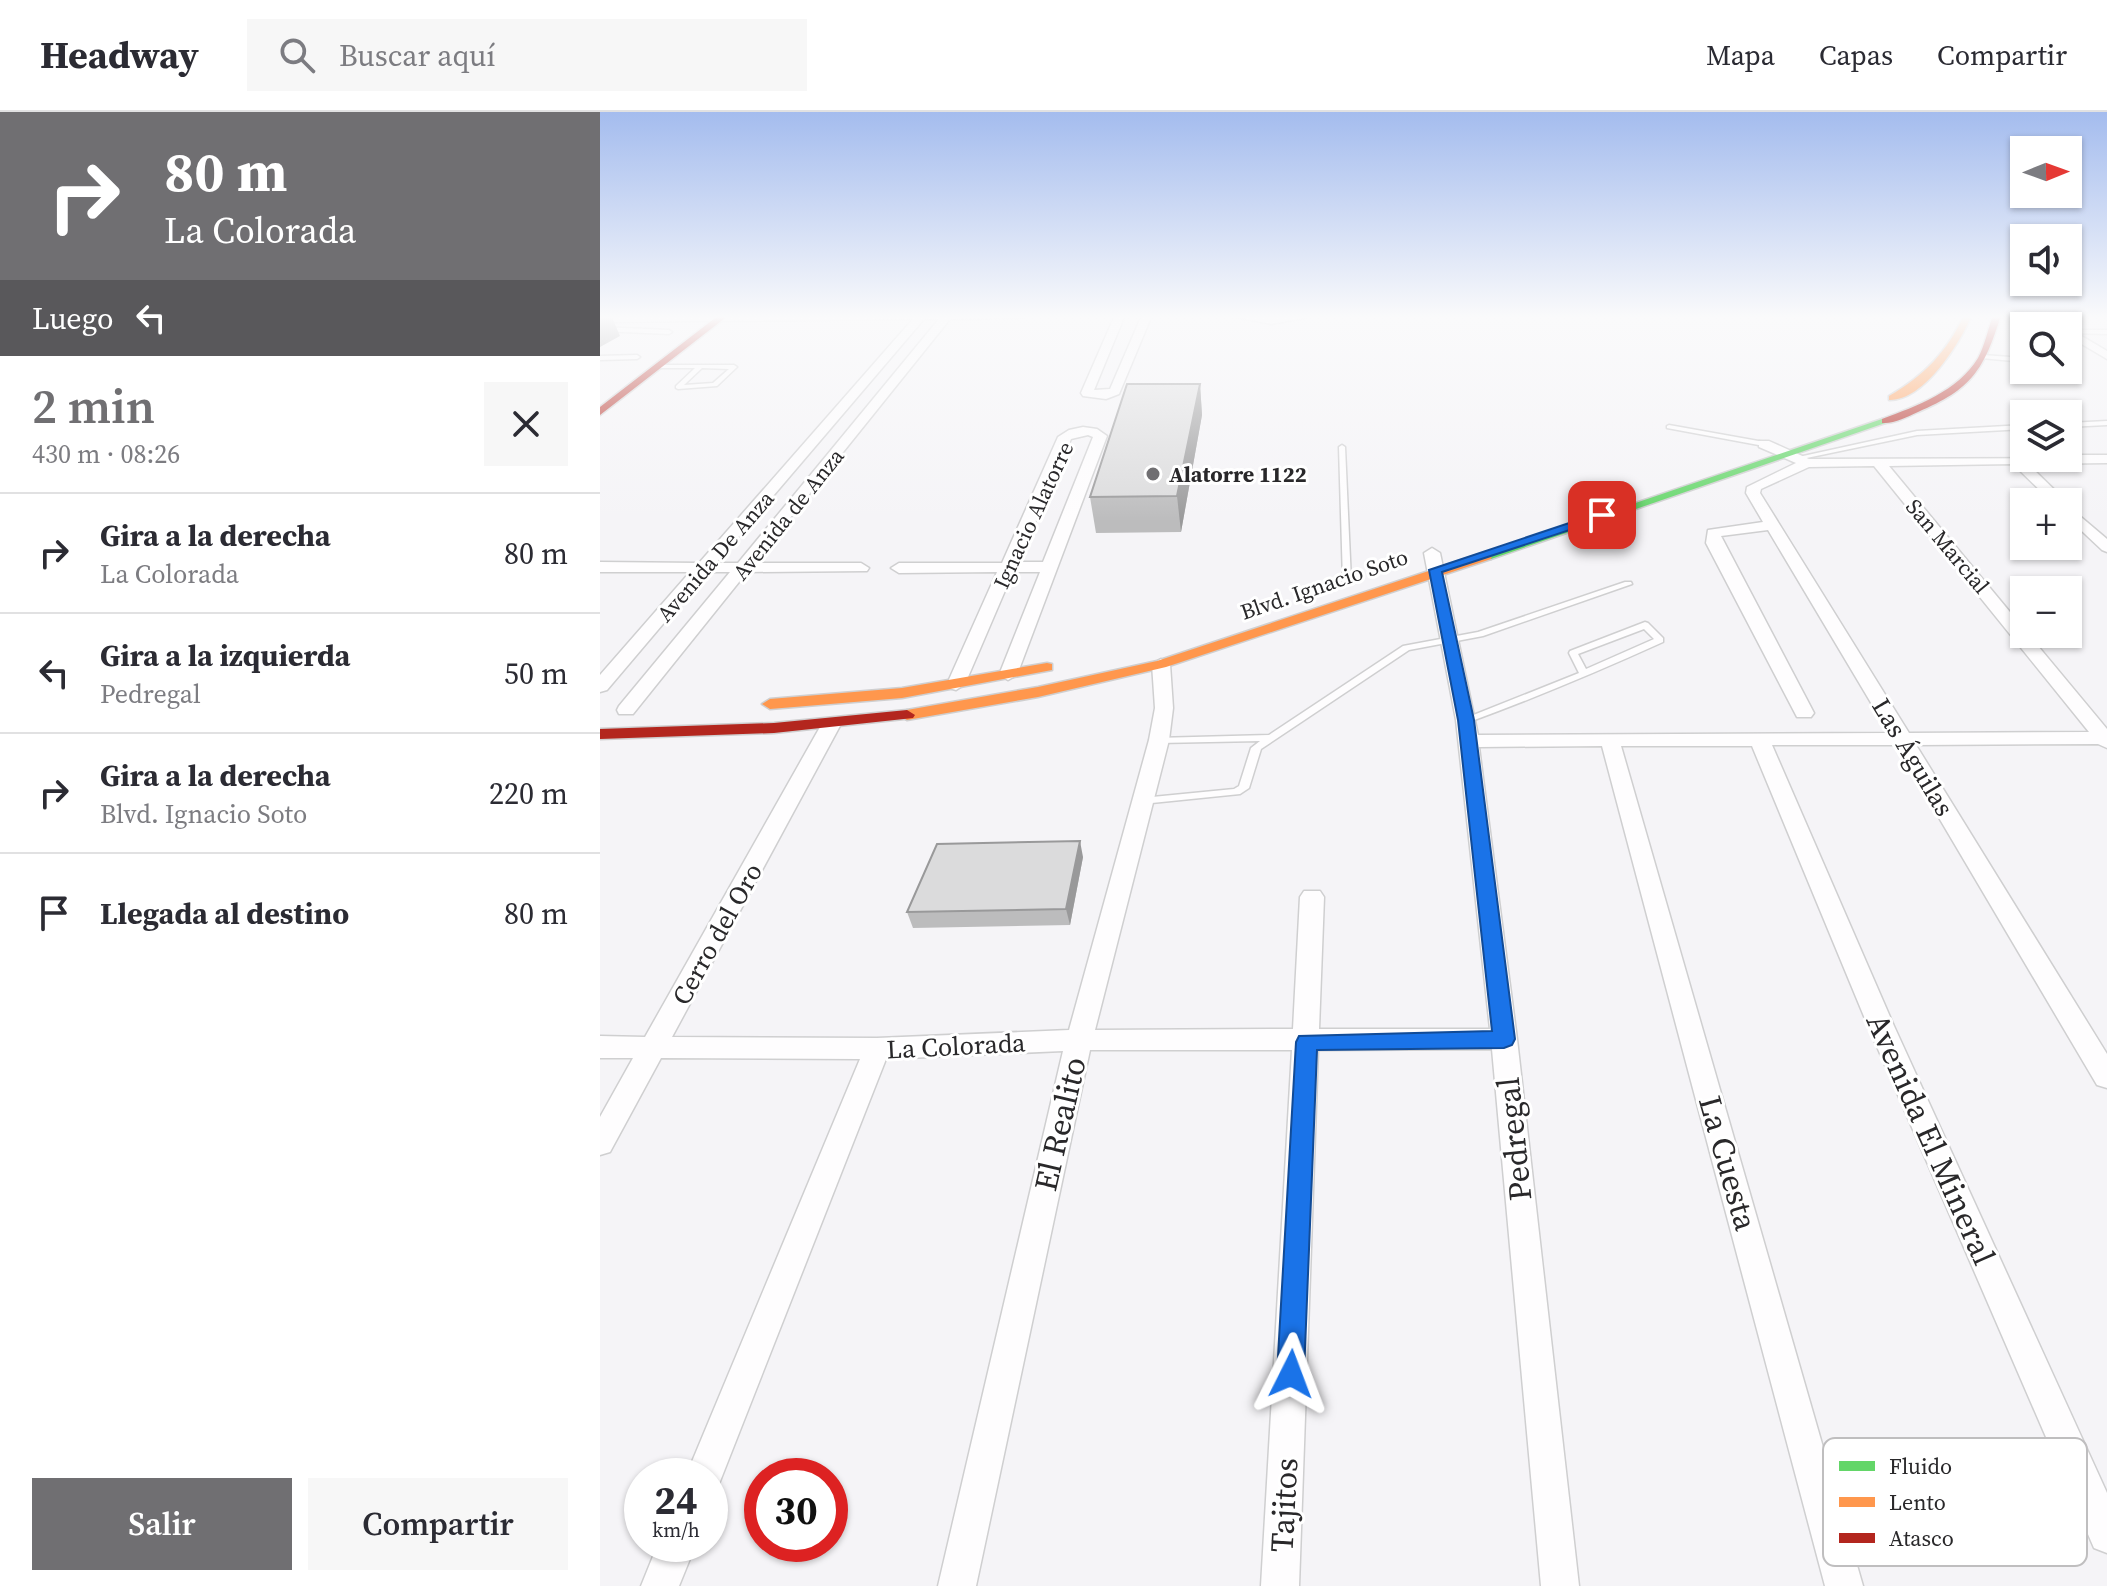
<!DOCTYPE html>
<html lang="es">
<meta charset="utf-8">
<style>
:root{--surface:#fff;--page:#f7f7f7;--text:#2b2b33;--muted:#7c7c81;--line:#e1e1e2;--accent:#706f72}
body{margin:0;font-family:"Source Serif 4",serif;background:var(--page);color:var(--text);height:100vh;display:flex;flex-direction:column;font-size:30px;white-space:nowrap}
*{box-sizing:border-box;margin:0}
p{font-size:26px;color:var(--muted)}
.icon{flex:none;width:44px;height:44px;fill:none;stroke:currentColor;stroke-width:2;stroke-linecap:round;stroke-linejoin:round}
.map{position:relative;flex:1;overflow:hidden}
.panel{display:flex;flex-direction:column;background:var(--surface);width:600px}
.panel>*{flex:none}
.banner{background:#706f72;color:#fff;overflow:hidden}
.needle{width:52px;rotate:89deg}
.fabs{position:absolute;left:1410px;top:24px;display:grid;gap:16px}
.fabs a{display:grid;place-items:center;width:72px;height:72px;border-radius:0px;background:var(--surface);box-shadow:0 2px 6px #0004;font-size:40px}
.speed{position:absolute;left:24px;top:1346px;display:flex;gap:16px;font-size:40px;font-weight:700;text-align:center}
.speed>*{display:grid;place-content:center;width:104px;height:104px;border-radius:50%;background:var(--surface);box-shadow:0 2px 6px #0004;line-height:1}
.speed small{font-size:20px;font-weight:400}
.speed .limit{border:12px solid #d22;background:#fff;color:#111}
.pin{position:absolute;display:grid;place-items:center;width:68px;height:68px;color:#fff;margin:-34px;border-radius:16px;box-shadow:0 4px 12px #0006}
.me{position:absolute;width:88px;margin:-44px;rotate:3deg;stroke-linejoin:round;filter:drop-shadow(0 0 6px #0008)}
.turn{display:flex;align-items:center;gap:28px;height:168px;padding:0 32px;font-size:36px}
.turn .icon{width:104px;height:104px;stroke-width:2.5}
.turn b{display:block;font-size:56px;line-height:68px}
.then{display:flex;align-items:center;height:76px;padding:0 32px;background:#0003;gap:16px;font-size:30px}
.round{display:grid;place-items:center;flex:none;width:84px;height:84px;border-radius:0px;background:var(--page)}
.summary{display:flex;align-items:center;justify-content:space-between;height:136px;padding:0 32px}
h1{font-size:48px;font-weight:600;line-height:60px;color:var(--accent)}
.button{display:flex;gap:16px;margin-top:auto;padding:16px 32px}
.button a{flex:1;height:92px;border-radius:0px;background:var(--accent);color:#fff;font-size:32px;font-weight:600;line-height:92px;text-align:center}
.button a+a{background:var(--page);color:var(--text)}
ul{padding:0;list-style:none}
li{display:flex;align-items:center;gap:24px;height:120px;padding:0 32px;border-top:2px solid var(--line)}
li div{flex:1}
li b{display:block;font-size:30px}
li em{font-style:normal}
header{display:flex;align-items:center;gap:48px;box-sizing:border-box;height:112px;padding:0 40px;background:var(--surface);border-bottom:2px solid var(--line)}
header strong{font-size:38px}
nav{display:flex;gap:44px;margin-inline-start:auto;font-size:28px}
.search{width:560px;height:72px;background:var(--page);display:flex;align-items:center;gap:20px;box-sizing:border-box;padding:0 28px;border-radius:0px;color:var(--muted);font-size:30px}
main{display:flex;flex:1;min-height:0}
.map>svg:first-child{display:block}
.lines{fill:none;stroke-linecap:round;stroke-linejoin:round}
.lane-casing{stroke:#cfcfd0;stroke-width:3}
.street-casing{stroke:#cfcfd0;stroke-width:3}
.fast-casing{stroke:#cfcfd0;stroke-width:3}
.slow-casing{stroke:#cfcfd0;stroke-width:3}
.jam-casing{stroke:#cfcfd0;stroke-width:3}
.lane{fill:#fefdfe;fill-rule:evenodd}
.street{fill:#fefdfe;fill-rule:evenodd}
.fast{fill:#63d668;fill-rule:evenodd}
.slow{fill:#ff974d;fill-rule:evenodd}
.jam{fill:#b3261e;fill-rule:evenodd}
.wall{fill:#bcbcbd}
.shaded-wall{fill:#99999a}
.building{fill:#dbdbdc;stroke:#99999a;stroke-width:2}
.route{fill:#1a73e8;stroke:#114b97;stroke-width:2}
.poi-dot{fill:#706f72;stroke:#fff;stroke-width:3}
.labels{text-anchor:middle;stroke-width:6;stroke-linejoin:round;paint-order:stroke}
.far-poi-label{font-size:22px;font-weight:bold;fill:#29282a;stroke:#fff;text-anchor:start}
.far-street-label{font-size:22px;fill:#29282a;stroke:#fff}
.street-label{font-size:26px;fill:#29282a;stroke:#fff}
.near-street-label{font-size:32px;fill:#29282a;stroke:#fff}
.key{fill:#fff;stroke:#bfbebf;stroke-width:2}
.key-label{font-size:22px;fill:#29282a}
</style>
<header>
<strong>Headway</strong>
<div class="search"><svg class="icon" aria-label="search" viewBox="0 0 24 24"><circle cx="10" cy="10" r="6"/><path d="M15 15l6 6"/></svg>Buscar aquí</div>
<nav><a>Mapa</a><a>Capas</a><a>Compartir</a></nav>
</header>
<main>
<section class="panel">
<div class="banner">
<div class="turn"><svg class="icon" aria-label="right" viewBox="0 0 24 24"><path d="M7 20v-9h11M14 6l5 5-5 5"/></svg><div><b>80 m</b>La Colorada</div></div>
<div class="then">Luego<svg class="icon" aria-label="left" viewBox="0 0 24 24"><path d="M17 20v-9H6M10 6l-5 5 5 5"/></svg></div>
</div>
<div class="summary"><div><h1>2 min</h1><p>430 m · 08:26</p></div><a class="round"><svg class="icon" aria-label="close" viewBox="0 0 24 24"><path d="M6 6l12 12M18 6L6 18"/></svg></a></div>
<ul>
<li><svg class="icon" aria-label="right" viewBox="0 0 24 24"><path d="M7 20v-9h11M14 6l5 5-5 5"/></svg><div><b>Gira a la derecha</b><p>La Colorada</p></div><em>80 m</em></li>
<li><svg class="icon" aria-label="left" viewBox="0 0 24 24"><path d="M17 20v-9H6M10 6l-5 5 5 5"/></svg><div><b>Gira a la izquierda</b><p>Pedregal</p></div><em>50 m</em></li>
<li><svg class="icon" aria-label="right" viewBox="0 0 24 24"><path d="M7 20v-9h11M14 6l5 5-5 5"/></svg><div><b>Gira a la derecha</b><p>Blvd. Ignacio Soto</p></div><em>220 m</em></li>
<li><svg class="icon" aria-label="arrive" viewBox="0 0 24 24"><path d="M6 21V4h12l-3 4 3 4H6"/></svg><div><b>Llegada al destino</b></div><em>80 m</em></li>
</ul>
<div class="button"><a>Salir</a><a>Compartir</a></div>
</section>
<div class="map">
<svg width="1507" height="1474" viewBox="0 0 1507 1474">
<rect width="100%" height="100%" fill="#f5f4f7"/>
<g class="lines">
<defs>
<path id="lane" d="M 0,215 L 69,218 L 72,220 L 69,222 L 0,219 Z
M 1507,218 L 1507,222 L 1468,221 L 1470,218 Z
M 1383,243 L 1424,246 L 1424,250 L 1381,246 Z
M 0,244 L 37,243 L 40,245 L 37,247 L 0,248 Z
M 1468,250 L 1476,252 L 1477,253 L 1474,255 L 1468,254 Z
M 57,253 L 134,253 L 137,255 L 117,274 L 78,277 L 76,276 L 76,274 L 95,256 L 59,256 L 56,254 ZM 102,256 L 129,257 L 113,271 L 84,273 Z
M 1507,309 L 1507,313 L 1468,315 L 1468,311 Z
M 1069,313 L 1164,330 L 1167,332 L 1164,334 L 1067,316 L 1067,314 Z
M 1424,313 L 1424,317 L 1317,323 L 1197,348 L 1194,346 L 1317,319 Z
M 742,333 L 745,335 L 751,469 L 747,471 L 743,469 L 739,335 Z
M 1025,470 L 1031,470 L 1032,472 L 883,524 L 809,538 L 661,637 L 649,676 L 640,682 L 542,692 L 537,689 L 542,686 L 634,677 L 639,674 L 651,636 L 660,629 L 559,631 L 554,628 L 556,626 L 669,623 L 803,534 L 878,520 Z
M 1045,510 L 1048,511 L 1063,526 L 1063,530 C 999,559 935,586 869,610 L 866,611 L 861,608 L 979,561 L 969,541 L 970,539 ZM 1044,517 L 1054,527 L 986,557 L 978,542 Z"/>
<path id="street" d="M 429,203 L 424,206 L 350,207 L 154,451 L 261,451 L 269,456 L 267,459 L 147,460 L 33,602 L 19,602 L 17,598 L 19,594 L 130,460 L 107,460 L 7,578 L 0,580 L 0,563 L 90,460 L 0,460 L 0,450 L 99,451 L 313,207 L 0,210 L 0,204 ZM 324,207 L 339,207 L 138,451 L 116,451 Z
M 515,203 L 525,203 L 494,278 L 510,277 L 542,203 L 552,203 L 519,282 L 506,287 L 483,284 L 481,281 Z
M 626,203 L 671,206 L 720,203 L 671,212 Z
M 1468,216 L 1507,239 L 1507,247 L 1468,224 Z
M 483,315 L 497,317 L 507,324 L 417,563 L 408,568 L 399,563 L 440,460 L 413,460 L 365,572 L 356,578 L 349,576 L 347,572 L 397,460 L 299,461 L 291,456 L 299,451 L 402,451 L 458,325 L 469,318 ZM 488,323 L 493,325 L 443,450 L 418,450 L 471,327 Z
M 1159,329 L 1169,329 L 1209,347 L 1468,346 L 1468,343 L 1507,343 L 1507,351 L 1428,352 L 1467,390 L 1452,390 L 1413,352 L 1289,354 L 1424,517 L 1424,522 L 1428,522 L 1507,617 L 1507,636 L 1498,632 L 1316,633 L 1507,942 L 1507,976 L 1497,973 L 1296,633 L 1172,633 L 1294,914 L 1507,1381 L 1507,1441 L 1494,1436 L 1268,914 L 1152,634 L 1021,634 L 1263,1474 L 1225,1474 L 1002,634 L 879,635 L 917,927 L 979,1474 L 941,1474 L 892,937 L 718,938 L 699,1474 L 661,1474 L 692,938 L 490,938 L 376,1474 L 338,1474 L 463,939 L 286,947 L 117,1377 L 110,1379 L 110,1364 L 86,1364 L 260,947 L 61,946 L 10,1040 L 0,1043 L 0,1005 L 33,946 L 0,946 L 0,924 L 45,925 L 224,608 L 231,606 L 241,612 L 72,925 L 277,926 L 469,918 L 549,628 L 555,596 L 552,552 L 561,547 L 570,552 L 573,596 L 569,628 L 495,918 L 693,917 L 700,785 L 704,779 L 720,779 L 724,785 L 719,917 L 890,917 L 856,608 L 824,441 L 832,436 L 840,441 L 878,623 L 1289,621 L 1168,418 L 1121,424 L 1214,601 L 1211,605 L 1197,605 L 1106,431 L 1108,418 L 1163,410 L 1146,381 L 1147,375 L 1196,351 L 1159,335 ZM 1274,354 L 1489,620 L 1309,621 L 1160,381 L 1161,377 L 1209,355 Z
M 1468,394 L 1507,427 L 1507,440 L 1502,438 L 1468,406 Z
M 58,1432 L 96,1432 L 79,1474 L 41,1474 Z"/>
<path id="fast" d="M 1282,307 L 1291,309 L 891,447 L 880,444 Z"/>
<path id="slow" d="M 1364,203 L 1372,203 C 1360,231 1324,289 1289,288 L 1289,284 C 1324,264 1347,240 1364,203 Z
M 886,440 L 892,444 L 891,447 L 566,555 L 438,585 L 307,608 L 299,603 L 307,598 L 438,575 L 557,549 Z
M 447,551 L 452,552 L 452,558 L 302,586 L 170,597 L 162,592 L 170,587 L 302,576 Z"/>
<path id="jam" d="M 119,203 L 129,203 L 0,303 L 0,295 Z
M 1393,203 L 1401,203 C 1384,258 1372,277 1318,300 C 1307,305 1294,312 1282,311 L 1282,307 C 1317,294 1358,279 1378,246 C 1385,233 1388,217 1393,203 Z
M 1420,203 L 1444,203 L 1455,207 L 1451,210 Z
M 307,598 L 315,603 L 313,606 L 174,621 L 0,627 L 0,617 L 174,611 Z"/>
</defs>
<use href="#lane" class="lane-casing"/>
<use href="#street" class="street-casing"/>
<use href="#fast" class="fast-casing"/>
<use href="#slow" class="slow-casing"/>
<use href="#jam" class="jam-casing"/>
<use href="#lane" class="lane"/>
<use href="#street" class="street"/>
<use href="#fast" class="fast"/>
<use href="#slow" class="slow"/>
<use href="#jam" class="jam"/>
</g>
<path class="wall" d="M 600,272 L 602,303 L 581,420 L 496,421 L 490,385 Z
M 483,745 L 470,813 L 313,816 L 307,800 Z"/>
<path class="shaded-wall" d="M 10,203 L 11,203 L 20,224 L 0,235 L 0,208 Z
M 600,272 L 602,303 L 581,420 L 577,384 Z
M 480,729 L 483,745 L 470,813 L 466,797 Z"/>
<path class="building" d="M 0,203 L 10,203 L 0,208 Z
M 527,272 L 600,272 L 577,384 L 490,385 Z
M 480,729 L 466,797 L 307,800 L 337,732 Z"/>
<linearGradient id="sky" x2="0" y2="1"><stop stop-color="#a4bcee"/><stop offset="0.5" stop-color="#fafafb"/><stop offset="1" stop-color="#fafafb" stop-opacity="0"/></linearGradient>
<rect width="1507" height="410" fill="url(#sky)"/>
<path class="route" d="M 1002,400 L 1006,401 L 1006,406 L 842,460 L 874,608 L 915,927 L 912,933 L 904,936 L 717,938 L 704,1262 L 700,1272 L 691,1276 L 681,1272 L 677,1262 L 696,930 L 699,924 L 892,919 L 858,608 L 829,458 Z"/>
<circle class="poi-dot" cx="553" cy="362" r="8"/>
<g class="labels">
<g class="far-poi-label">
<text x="569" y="370">Alatorre 1122</text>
</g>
<g class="far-street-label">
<text transform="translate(188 402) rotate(-51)" y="8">Avenida de Anza</text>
<text transform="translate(433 403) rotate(-65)" y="8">Ignacio Alatorre</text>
<text transform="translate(1348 434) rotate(50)" y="8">San Marcial</text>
<text transform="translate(115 444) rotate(-49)" y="8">Avenida De Anza</text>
<text transform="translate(724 472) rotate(-19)" y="8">Blvd. Ignacio Soto</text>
</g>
<g class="street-label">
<text transform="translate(1313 645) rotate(59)" y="9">Las Águilas</text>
<text transform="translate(117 822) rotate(-61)" y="9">Cerro del Oro</text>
<text transform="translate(356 934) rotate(-3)" y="9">La Colorada</text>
</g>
<g class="near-street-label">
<text transform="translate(460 1012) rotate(-77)" y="11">El Realito</text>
<text transform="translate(914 1027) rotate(-96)" y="11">Pedregal</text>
<text transform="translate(1331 1027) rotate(66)" y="11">Avenida El Mineral</text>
<text transform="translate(1128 1051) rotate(74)" y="11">La Cuesta</text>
<text transform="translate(684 1393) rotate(-87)" y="11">Tajitos</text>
</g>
</g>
<rect x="1223" y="1326" width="264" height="128" rx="12" class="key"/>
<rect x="1239" y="1349" width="36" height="10" fill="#63d668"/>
<rect x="1239" y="1385" width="36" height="10" fill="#ff974d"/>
<rect x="1239" y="1421" width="36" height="10" fill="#b3261e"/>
<g class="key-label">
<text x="1289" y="1362">Fluido</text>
<text x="1289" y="1398">Lento</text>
<text x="1289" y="1434">Atasco</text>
</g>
</svg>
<div class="fabs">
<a><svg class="needle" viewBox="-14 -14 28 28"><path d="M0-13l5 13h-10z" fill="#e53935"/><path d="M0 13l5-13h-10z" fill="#7c7c81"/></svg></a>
<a><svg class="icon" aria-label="sound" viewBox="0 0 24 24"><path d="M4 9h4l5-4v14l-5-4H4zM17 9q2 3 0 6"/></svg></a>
<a><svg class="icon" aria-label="search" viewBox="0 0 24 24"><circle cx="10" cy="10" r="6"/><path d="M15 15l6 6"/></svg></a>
<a><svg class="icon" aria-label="layers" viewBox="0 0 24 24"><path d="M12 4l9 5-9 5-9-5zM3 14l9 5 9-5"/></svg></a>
<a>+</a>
<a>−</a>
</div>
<div class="speed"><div>24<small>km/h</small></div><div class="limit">30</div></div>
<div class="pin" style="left:1002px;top:403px;background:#d93025"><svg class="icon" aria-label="arrive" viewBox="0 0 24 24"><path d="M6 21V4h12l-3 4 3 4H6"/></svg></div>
<svg class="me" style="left:691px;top:1262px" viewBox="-20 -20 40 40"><path d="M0-17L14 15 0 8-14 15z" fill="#1a73e8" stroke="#fff" stroke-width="4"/></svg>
</div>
</main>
